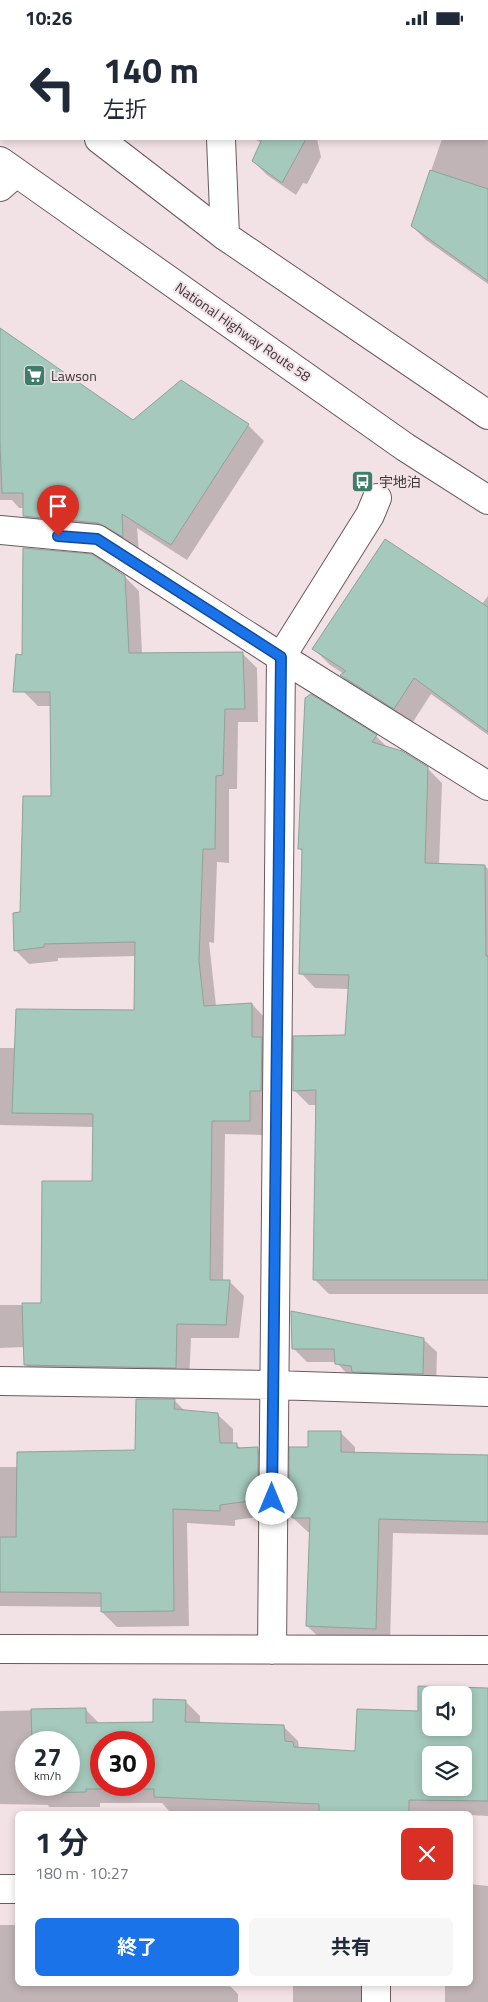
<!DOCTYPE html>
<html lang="ja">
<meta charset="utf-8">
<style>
:root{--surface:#fff;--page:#f6f6f7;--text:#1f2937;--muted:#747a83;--accent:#1a73e8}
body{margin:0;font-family:"Titillium Web","Noto Sans JP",sans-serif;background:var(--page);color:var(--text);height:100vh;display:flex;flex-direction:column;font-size:19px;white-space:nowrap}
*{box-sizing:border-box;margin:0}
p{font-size:16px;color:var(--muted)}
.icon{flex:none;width:28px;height:28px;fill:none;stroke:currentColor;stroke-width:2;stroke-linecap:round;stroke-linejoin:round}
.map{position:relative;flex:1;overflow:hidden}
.sheet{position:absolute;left:15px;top:1776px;width:458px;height:175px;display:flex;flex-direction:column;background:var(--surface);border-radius:8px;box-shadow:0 2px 8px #0003}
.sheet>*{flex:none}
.top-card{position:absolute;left:0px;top:0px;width:489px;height:105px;box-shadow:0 2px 8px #0003;background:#fff;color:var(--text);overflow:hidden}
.buttons{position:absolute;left:422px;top:1651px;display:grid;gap:10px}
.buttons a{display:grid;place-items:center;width:50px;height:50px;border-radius:8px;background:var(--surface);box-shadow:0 2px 8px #0003;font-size:25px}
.speed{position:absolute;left:15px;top:1696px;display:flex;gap:10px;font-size:25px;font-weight:700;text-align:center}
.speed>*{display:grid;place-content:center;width:65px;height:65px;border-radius:50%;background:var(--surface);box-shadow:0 2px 8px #0003;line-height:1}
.speed small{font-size:12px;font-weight:400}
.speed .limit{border:8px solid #d22;background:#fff;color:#111}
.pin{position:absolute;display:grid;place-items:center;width:42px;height:42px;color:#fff;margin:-51px -21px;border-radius:50% 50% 50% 0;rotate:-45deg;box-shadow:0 0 5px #0007}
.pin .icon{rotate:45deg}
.me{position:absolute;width:55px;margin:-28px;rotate:0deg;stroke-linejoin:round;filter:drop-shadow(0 0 4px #0008)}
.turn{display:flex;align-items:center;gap:18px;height:105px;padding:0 20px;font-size:22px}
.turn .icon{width:65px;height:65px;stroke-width:2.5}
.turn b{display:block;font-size:35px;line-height:42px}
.round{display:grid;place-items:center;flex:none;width:52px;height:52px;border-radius:8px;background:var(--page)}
.overview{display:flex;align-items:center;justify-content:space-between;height:85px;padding:0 20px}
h1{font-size:30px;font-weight:700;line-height:38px}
.primary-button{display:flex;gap:10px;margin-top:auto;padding:10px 20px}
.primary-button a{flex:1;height:58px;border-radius:8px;background:var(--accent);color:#fff;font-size:20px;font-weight:700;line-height:58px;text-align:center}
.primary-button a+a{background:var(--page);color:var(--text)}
.status{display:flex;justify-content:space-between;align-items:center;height:35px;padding:0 25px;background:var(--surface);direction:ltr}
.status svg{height:14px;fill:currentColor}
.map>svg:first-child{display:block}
.shadow{fill:#0003;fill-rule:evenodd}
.building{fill:#a5c9bc;stroke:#91a19b;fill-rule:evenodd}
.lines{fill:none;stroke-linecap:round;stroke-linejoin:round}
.minor-casing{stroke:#6a5b5e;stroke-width:30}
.highway-casing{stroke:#6a5b5e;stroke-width:30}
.minor{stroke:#fff;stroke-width:28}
.highway{stroke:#fff;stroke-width:28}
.route-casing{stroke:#114b97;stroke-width:12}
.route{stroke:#1a73e8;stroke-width:9}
.labels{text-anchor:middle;stroke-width:4;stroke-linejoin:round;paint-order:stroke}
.street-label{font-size:14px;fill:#3c3537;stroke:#f2e1e5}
.poi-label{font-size:14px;fill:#3c3537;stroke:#f2e1e5;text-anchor:start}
</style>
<div class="status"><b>10:26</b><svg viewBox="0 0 49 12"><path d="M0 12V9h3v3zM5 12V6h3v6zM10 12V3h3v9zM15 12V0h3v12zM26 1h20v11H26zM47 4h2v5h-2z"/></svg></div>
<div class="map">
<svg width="488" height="1967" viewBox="0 0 488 1967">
<rect width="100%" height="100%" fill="#f2e1e5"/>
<path class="shadow" d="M 111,0 L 214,0 L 214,1 Z
M 292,0 L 468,0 L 292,1 Z
M 488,15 L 488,249 L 426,205 L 412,191 L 442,104 L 488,104 Z
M 255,104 L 317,104 L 321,122 L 307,149 L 303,148 L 296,160 L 267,140 L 253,126 L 261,108 Z
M 0,317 L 133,386 L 181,346 L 248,390 L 264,406 L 187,525 L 137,493 L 139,517 L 40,497 L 25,481 L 25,473 L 19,473 L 12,465 L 0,465 Z
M 125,542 L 139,556 L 142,619 L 243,619 L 257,633 L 258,687 L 238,687 L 237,754 L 229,754 L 229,828 L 217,827 L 214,908 L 209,907 L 216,971 L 252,969 L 265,983 L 264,1100 L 225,1099 L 223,1246 L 230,1247 L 244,1261 L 239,1303 L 191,1303 L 189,1346 L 40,1344 L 26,1330 L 25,1312 L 0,1313 L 0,1270 L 42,1270 L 93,1148 L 94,1092 L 0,1090 L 0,1013 L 16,1013 L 136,976 L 136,921 L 58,923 L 58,926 L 29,929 L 15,915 L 21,878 L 53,763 L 52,671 L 38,671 L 24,657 Z
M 488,561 L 488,700 L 431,659 L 411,690 L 358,657 L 342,641 L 344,639 L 330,630 L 314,614 L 482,569 Z
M 376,701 L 388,713 L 427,733 L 442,748 L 439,830 L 485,831 L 488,834 L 488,1259 L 329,1259 L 314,1244 L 317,1070 L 309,1070 L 294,1055 L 346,1001 L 350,954 L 315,953 L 301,938 L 303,817 L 299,813 Z
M 423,1304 L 437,1317 L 436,1352 L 350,1342 L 336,1327 L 307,1327 L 294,1314 Z
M 174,1365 L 185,1376 L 217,1379 L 233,1394 L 233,1409 L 236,1409 L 241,1414 L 258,1414 L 273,1429 L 272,1480 L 235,1485 L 235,1491 L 187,1488 L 189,1591 L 117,1592 L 102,1577 L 102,1572 L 0,1571 L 0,1432 L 18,1432 L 137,1416 Z
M 341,1398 L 355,1412 L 355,1419 L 488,1421 L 488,1500 L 393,1498 L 390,1608 L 322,1605 L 307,1591 L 311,1497 L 308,1497 L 293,1483 L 293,1463 L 290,1460 L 309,1413 Z
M 419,1652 L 488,1654 L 488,1781 L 470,1780 L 470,1779 L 218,1779 L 170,1777 L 162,1768 L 100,1768 L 100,1772 L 49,1772 L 48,1770 L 0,1769 L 0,1676 L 85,1674 L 100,1689 L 155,1688 L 185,1666 L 200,1681 L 200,1688 L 283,1691 L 298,1706 L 299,1713 L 357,1717 L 419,1678 ZM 431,1660 L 464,1660 L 464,1692 L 431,1692 ZM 26,1708 L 69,1708 L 69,1750 L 26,1750 ZM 101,1708 L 144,1708 L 144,1750 L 101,1750 ZM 431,1720 L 464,1720 L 464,1752 L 431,1752 Z
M 470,1849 L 488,1851 L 488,1967 L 445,1967 L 445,1949 L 470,1949 Z
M 0,1890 L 18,1890 L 18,1949 L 228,1949 L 238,1959 L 238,1967 L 0,1967 Z
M 293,1949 L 367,1949 L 367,1967 L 293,1967 Z"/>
<path class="building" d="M 262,104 L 306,104 L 282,148 L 252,126 Z
M 430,135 L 488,154 L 488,246 L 411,191 Z
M 0,293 L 133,385 L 181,345 L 249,389 L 171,510 L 122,479 L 123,502 L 98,488 L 23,481 L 23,458 L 2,458 L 0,409 Z
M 385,504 L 488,572 L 488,697 L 414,643 L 394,674 L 340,640 L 346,636 L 312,614 Z
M 23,513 L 92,519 L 125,541 L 129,618 L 243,617 L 245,674 L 225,674 L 223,740 L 216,741 L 215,814 L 203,814 L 199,926 L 204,971 L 252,968 L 252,1002 L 262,1002 L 261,1056 L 250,1056 L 250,1086 L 212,1086 L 210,1245 L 230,1245 L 226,1290 L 177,1289 L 176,1333 L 24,1330 L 22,1268 L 41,1268 L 42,1146 L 92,1146 L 93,1079 L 12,1078 L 16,974 L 134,975 L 135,907 L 44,909 L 44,912 L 14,916 L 13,878 L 20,877 L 23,761 L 51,761 L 50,657 L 13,657 L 16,619 L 22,620 Z
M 311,659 L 377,700 L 372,707 L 402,716 L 428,732 L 425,828 L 485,830 L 486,921 L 488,921 L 488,1245 L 313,1245 L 316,1055 L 293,1056 L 293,1001 L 345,1000 L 349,940 L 299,939 L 302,814 L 298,814 L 305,663 Z
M 291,1276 L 424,1303 L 423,1339 L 352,1337 L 351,1331 L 335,1329 L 334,1314 L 292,1314 Z
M 136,1364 L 175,1364 L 174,1374 L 218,1378 L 220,1408 L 237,1408 L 237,1413 L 258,1412 L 258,1465 L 220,1470 L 220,1476 L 173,1474 L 174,1576 L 101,1577 L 101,1558 L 0,1557 L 0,1502 L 16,1502 L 17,1417 L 135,1415 Z
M 308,1396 L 341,1396 L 341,1417 L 488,1420 L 488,1487 L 379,1484 L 376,1594 L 306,1591 L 310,1483 L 292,1483 L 292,1460 L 289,1460 L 289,1412 L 308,1412 Z
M 418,1651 L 488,1653 L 488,1766 L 409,1765 L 409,1779 L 344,1779 L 319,1778 L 319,1769 L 154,1762 L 154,1754 L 86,1754 L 86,1757 L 33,1758 L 33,1750 L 69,1750 L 69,1708 L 32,1708 L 31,1674 L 86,1673 L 86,1688 L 153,1687 L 153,1664 L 186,1665 L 185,1687 L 284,1690 L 285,1706 L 293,1707 L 294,1712 L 355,1716 L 357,1674 L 418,1676 ZM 431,1660 L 464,1660 L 464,1692 L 431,1692 ZM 101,1708 L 144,1708 L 144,1750 L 101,1750 ZM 431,1720 L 464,1720 L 464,1752 L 431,1752 Z"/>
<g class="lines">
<defs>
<path id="minor" d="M 216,0 L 217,1
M 221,104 L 225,201
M 0,152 L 16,138
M 0,495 L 97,504 L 281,622 L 488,751
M 0,1346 L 273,1350 L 488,1357
M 0,1614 L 488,1615
M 272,1615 L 281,622 L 370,480 L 377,463
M 0,1854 L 18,1854
M 376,1949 L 376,1967"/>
<path id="highway" d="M 0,27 L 1,28
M 99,104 L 225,201 L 488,380
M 0,126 L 405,412 L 488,465"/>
</defs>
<use href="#minor" class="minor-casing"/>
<use href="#highway" class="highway-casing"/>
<use href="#minor" class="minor"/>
<use href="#highway" class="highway"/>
</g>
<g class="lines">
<defs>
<path id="route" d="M 58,501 L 97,504 L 281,622 L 272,1464"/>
</defs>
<use href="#route" class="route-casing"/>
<use href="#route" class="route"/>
</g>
<defs>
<symbol id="supermarket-square" viewBox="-11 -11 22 22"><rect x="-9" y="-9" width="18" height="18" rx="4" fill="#3e7d6a" stroke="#f2e1e5"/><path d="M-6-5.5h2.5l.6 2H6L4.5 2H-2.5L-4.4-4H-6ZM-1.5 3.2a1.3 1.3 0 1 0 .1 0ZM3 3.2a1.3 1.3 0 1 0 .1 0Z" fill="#fff"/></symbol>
<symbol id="bus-square" viewBox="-11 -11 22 22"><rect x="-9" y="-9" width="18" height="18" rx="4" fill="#3e7d6a" stroke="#f2e1e5"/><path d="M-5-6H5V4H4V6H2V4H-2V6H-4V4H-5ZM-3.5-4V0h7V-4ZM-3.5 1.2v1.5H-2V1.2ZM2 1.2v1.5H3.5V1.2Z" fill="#fff"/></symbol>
</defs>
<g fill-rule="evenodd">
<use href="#supermarket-square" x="22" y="328" width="25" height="25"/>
<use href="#bus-square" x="350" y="434" width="25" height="25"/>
</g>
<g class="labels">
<g class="street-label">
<text transform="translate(243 297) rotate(35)" y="5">National Highway Route 58</text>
</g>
<g class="poi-label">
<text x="51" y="346">Lawson</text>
<text x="379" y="452">宇地泊</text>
</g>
</g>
</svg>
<div class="buttons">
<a><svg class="icon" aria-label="sound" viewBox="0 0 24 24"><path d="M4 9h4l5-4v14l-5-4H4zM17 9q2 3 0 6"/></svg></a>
<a><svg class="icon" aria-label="layers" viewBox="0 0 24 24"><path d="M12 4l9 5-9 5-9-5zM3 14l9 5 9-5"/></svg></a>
</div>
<div class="speed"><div>27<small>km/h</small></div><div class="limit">30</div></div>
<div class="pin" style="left:58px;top:501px;background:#d93025"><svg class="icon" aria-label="arrive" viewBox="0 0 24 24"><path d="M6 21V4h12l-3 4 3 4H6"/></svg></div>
<svg class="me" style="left:272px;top:1464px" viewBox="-20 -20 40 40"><circle r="19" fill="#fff"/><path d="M0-13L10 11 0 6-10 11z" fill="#1a73e8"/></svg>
<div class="top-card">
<div class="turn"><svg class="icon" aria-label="left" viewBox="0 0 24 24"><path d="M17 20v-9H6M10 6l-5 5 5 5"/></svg><div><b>140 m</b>左折</div></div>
</div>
<section class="sheet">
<div class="overview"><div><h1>1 分</h1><p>180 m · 10:27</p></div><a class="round" style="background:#d93025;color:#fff"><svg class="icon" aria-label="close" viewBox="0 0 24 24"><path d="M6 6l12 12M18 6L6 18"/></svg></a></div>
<div class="primary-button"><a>終了</a><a>共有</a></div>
</section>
</div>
